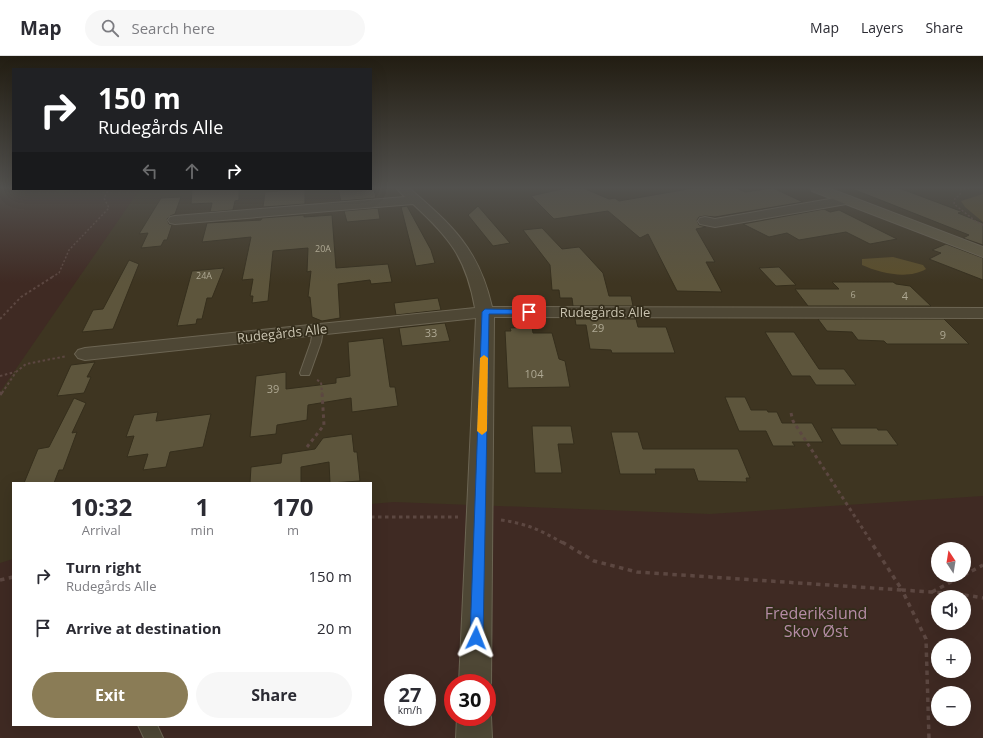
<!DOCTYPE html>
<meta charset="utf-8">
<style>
:root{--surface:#fff;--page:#f7f7f7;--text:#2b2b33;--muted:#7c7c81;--line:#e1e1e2;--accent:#8a7c56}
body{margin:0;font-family:"Open Sans",sans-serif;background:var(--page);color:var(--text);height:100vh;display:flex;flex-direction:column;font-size:15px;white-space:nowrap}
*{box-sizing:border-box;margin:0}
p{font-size:13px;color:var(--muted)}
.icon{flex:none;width:22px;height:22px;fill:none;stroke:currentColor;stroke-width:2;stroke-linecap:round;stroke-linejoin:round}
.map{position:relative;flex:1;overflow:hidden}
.details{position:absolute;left:12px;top:426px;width:360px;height:244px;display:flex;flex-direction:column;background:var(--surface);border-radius:0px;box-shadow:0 4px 16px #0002}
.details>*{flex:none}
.top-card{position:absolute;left:12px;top:12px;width:360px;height:122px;border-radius:0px;box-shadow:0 4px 16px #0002;background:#202124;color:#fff;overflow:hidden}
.needle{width:26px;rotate:348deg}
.fabs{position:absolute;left:931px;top:486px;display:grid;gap:8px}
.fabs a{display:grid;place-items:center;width:40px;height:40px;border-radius:50%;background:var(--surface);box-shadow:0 4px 16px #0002;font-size:20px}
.speed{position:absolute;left:384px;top:618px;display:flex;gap:8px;font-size:20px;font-weight:700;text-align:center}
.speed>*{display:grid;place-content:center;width:52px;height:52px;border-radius:50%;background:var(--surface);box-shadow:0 4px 16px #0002;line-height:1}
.speed small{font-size:10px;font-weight:400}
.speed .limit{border:6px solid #d22;background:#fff;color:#111}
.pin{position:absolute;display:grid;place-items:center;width:34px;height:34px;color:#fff;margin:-17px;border-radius:8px;box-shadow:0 2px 6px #0006}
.me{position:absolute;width:44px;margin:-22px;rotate:2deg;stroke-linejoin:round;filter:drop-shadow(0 0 3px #0008)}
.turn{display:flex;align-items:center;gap:14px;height:84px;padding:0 20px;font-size:18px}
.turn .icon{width:52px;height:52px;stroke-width:2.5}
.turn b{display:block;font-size:28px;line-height:34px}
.lanes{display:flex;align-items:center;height:38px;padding:0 20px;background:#0003;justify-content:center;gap:20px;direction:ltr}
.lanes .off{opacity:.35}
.eta{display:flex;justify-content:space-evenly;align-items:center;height:68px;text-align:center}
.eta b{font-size:24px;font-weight:700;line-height:28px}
.button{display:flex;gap:8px;margin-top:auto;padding:8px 20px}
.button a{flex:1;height:46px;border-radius:24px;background:var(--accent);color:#fff;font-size:16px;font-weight:700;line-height:46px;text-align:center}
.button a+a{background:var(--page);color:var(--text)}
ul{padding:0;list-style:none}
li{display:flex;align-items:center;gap:12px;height:52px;padding:0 20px}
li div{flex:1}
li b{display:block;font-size:15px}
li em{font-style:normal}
header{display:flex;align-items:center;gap:24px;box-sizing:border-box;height:56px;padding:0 20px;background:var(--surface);border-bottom:1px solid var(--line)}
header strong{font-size:19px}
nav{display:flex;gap:22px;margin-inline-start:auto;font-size:14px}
.search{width:280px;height:36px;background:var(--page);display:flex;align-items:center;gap:10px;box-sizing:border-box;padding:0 14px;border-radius:22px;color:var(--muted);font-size:15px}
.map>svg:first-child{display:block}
.green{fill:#3f2a23;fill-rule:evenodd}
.water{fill:#5b4e2a}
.building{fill:#5d553c;stroke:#352e1c}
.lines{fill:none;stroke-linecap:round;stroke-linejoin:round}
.lane-casing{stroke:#6c6553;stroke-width:2}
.street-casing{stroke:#6c6553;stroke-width:2}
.secondary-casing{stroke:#6c6553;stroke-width:2}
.path-far3{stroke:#5c4741;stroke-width:1.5;stroke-dasharray:2 2;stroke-linecap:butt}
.path-far2{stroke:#5c4741;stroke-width:2;stroke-dasharray:2.5 2.5;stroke-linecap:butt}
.path-far1{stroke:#5c4741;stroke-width:3;stroke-dasharray:3.5 3.5;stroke-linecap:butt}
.path{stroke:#5c4741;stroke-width:3.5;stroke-dasharray:4.5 4.5;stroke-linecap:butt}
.lane{fill:#4e4735;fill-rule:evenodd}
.street{fill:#4e4735;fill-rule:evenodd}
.secondary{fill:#615a42;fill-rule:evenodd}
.route{fill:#1a73e8;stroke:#114b97}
.slow{fill:#f59e0b}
.labels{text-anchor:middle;stroke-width:3.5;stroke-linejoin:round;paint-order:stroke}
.far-number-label{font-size:9px;fill:#aea893}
.number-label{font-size:11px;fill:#aea893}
.street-label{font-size:13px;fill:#c9c3b0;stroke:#332c1a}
.near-park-label{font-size:16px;fill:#b68ca6;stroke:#332c1a}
</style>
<header>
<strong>Map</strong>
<div class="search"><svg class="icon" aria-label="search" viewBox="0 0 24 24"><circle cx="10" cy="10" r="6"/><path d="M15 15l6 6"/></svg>Search here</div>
<nav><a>Map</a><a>Layers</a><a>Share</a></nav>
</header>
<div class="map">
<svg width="983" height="682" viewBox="0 0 983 682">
<rect width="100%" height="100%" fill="#3e3521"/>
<path class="green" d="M 0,132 L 52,133 L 60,137 L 77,133 L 140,133 L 0,336 Z
M 983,440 L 983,682 L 0,682 L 0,507 L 13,503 L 13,669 L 371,669 L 371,448 L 394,446 L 710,458 ZM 938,493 L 964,493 L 964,519 L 938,519 ZM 938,541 L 964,541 L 964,567 L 938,567 ZM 938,589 L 964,589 L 964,615 L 938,615 ZM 393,627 L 427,627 L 427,661 L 393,661 ZM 453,627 L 487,627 L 487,661 L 453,661 ZM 938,637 L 964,637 L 964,663 L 938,663 Z"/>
<path class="water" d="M 983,138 L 983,166 L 965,151 L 961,145 Z
M 893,201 L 923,209 L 926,213 C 908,224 880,217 862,209 L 862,203 Z"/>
<path class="building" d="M 566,132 L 583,132 L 609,143 L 615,142 L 619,145 L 694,132 L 736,132 L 745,136 L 773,132 L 803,146 L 715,161 L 705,160 L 699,161 L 697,164 L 699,169 L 706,171 L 696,173 L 715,206 L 706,206 L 722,236 L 677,235 L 648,178 L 640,182 L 608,155 L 554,163 L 531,140 Z
M 850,132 L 899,132 L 963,156 L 958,157 L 983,167 L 983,189 L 963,182 L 969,179 Z
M 192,133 L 239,133 L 239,144 L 235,145 L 233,154 L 210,156 L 212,147 L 191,148 Z
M 305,133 L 305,148 L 263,151 L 265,136 Z
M 338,133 L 374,133 L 376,142 L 341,145 Z
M 181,141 L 175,158 L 170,160 L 167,163 L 169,168 L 172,169 L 167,184 L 164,184 L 161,190 L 141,192 L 148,177 L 139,178 L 161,142 Z
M 407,150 L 431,194 L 435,207 L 416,210 L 401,151 Z
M 478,150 L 510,187 L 493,190 L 468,159 Z
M 378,152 L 380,163 L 347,166 L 344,155 Z
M 824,153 L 830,156 L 839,154 L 897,183 L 870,188 L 846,176 L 799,184 L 787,177 L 769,181 L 743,168 Z
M 304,159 L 304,161 L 332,159 L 336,212 L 388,208 L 392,226 L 371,228 L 370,224 L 338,228 L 340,262 L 322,265 L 312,261 L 310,241 L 308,241 L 311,215 L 307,216 L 308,192 L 273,195 L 268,245 L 252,247 L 253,240 L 250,240 L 253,223 L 242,224 L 251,181 L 202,186 L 207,167 L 261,164 L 262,162 Z
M 542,172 L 562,193 L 579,191 L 603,217 L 609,240 L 631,240 L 633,250 L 573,250 L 572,242 L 560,242 L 559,234 L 552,234 L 550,209 L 523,174 Z
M 946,188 L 983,202 L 983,224 L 929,203 L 941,197 L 932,194 Z
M 129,204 L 139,208 L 113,273 L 82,276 L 93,254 L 103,253 Z
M 779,211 L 796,229 L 776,230 L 759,212 Z
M 224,212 L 212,242 L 207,242 L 202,263 L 197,263 L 196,268 L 177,270 L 192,215 Z
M 832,226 L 893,226 L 896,228 L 910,230 L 931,250 L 808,250 L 795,233 L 839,233 Z
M 438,242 L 441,254 L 396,259 L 394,247 Z
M 575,263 L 636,263 L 638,271 L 666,271 L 675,297 L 612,297 L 611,294 L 590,293 L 586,269 L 576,269 Z
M 818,263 L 944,263 L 969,288 L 887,288 L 884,285 L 858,284 L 852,276 L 827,275 Z
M 445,267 L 450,285 L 402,290 L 399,272 Z
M 532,271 L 533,277 L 552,277 L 559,303 L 565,305 L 570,331 L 508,332 L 505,275 L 511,275 L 510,272 Z
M 765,276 L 794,276 L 819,313 L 844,313 L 856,329 L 816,329 L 810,320 L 792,320 Z
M 383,282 L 390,331 L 395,331 L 398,350 L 352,356 L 351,342 L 308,349 L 307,364 L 277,369 L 276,378 L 250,381 L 256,320 L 286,316 L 286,333 L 336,327 L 336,322 L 350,320 L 348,286 Z
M 95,306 L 87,321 L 91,321 L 84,337 L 57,340 L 71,309 Z
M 725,341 L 745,341 L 751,354 L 767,354 L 768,356 L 777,356 L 782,367 L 812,367 L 823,386 L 792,386 L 795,390 L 773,390 L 766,375 L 739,375 Z
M 74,342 L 86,347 L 72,377 L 77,376 L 63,414 L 59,414 L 54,427 L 24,427 L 38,393 L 49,391 Z
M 158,356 L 156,365 L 211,358 L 203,391 L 170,396 L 166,411 L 143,414 L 148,398 L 127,401 L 134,380 L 126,381 L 134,359 Z
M 532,370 L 571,370 L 574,388 L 558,388 L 562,417 L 535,417 Z
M 831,372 L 877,372 L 878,374 L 887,374 L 898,389 L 841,389 Z
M 611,376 L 638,376 L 643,393 L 738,393 L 750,422 L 746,422 L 747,426 L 698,425 L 694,413 L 655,413 L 656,418 L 620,418 Z
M 352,378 L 354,396 L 357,396 L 360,425 L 330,427 L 329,406 L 301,411 L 301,427 L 250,427 L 251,411 L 281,407 L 282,398 L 315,393 L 323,382 Z"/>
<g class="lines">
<defs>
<path id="lane" d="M 318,271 L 323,274 L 321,286 L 310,317 L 309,319 L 301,319 L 300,317 L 311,286 L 313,274 Z
M 138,669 L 157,669 L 163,682 L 144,682 Z"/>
<path id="street" d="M 396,132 L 409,132 C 452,169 479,193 492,251 L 983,252 L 983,262 L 494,261 L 491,627 L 487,637 L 487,627 L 459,627 L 476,262 L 85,304 L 78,302 L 75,298 L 78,294 L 85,292 L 475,252 C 466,202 450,182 413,148 L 175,168 L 170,167 L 168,164 L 170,161 L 175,160 L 405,141 Z
M 847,140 L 852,141 L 853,144 L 852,147 L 715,171 L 700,168 L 698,165 L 700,162 L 705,161 L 715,163 Z
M 487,651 L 491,661 L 492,682 L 456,682 L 457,661 L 487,661 Z"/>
<path id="secondary" d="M 811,132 L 828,132 L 983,191 L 983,201 L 812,135 Z"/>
</defs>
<use href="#lane" class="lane-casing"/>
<use href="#street" class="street-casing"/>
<use href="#secondary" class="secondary-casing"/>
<path class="path-far3" d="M 969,132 L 961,133 L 960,139 L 955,142 L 954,148 L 974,164 L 983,169
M 52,221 L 59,217 L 69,194 L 109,152 L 104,142 L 109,133"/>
<path class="path-far2" d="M 0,263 L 21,241 L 54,220
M 0,320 L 15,316
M 317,324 L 321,326 L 322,337
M 2,337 L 16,316 L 26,308 L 67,300"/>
<path class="path-far1" d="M 0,339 L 2,336
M 791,357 L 793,365 L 872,487
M 307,391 L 324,369 L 322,336
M 371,461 L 458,461
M 501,464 C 528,468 540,474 563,487"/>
<path class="path" d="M 562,486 L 594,505 L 637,516 L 902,534 L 871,486
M 0,524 L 13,521
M 932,536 L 983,509
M 929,682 L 926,583 L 902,534 L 959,538 L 983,542"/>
<use href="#lane" class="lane"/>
<use href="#street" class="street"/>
<use href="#secondary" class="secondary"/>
</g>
<linearGradient id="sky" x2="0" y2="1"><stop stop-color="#221d12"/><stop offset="0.58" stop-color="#52514e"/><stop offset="1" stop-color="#52514e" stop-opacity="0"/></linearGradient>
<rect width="983" height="227" fill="url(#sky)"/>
<path class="route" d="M 485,253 L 529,254 L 533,256 L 529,258 L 489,258 L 483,582 L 481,586 L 476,588 L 472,586 L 470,582 L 482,256 Z"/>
<path class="slow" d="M 484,299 L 488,302 L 487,375 L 482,379 L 477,375 L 480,302 Z"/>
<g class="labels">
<g class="far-number-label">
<text x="323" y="196">20A</text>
<text x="204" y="223">24A</text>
<text x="853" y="242">6</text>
</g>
<g class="number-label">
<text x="905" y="244">4</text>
<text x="598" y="276">29</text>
<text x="431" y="281">33</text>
<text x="943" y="283">9</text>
<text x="534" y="322">104</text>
<text x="273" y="337">39</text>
</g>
<g class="street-label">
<text x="605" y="261">Rudegårds Alle</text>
<text transform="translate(282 277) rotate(-6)" y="5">Rudegårds Alle</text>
</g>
<g class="near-park-label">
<text x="816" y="563">Frederikslund<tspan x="816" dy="18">Skov Øst</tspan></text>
</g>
</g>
</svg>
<div class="fabs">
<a><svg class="needle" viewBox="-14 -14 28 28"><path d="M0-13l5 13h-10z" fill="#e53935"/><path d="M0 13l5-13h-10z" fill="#7c7c81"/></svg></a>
<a><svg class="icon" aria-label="sound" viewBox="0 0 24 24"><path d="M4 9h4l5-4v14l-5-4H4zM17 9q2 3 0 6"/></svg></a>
<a>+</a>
<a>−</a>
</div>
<div class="speed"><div>27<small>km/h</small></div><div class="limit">30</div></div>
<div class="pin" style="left:529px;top:256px;background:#d93025"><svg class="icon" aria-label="arrive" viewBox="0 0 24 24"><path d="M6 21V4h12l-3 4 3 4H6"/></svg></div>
<svg class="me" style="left:476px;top:582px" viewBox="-20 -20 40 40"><path d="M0-17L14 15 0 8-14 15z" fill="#1a73e8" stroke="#fff" stroke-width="4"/></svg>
<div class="top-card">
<div class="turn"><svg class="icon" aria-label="right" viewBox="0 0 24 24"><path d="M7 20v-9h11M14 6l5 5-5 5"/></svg><div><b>150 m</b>Rudegårds Alle</div></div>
<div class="lanes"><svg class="icon off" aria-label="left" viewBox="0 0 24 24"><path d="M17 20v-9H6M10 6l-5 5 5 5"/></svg><svg class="icon off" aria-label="ahead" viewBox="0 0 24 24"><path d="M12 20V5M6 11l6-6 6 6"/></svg><svg class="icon" aria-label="right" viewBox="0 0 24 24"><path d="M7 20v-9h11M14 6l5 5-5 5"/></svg></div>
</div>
<section class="details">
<div class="eta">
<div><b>10:32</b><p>Arrival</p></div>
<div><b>1</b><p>min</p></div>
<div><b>170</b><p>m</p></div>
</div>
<ul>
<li><svg class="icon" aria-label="right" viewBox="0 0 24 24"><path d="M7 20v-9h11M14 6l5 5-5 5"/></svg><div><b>Turn right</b><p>Rudegårds Alle</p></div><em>150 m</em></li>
<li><svg class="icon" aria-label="arrive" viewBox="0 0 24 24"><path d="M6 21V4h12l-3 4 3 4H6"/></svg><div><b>Arrive at destination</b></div><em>20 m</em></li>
</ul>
<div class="button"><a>Exit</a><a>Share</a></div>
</section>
</div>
